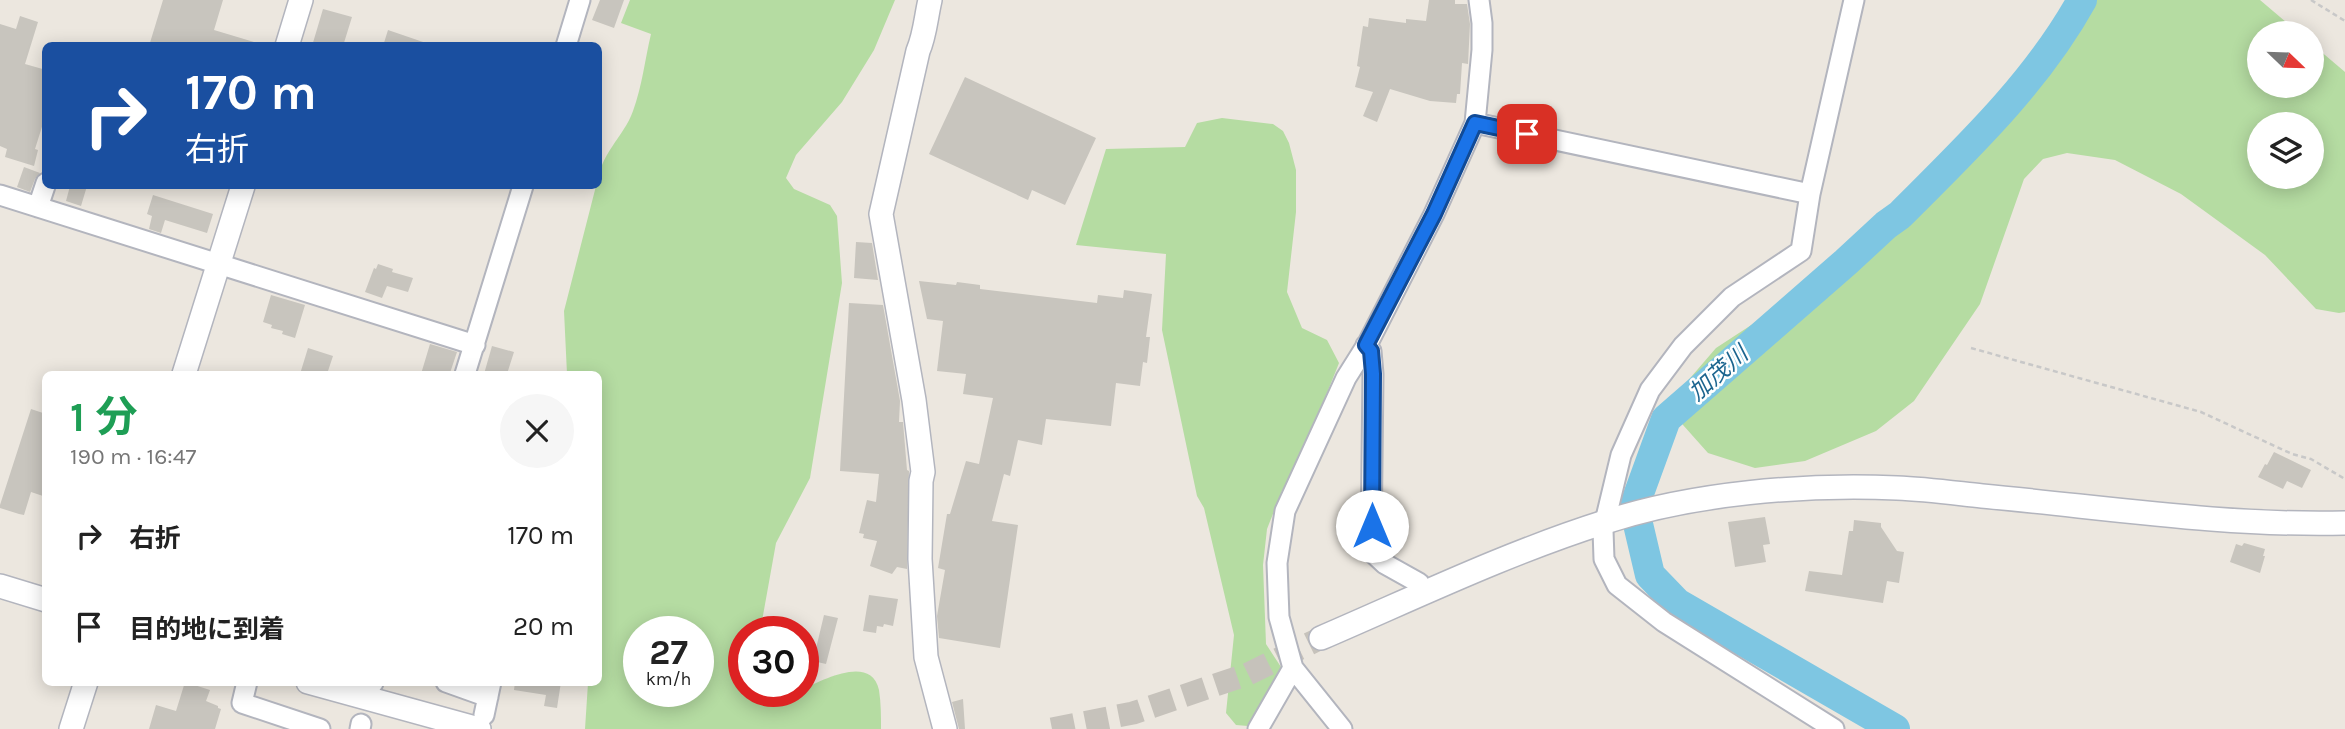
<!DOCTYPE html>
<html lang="ja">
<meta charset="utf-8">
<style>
:root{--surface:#fff;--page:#f6f6f6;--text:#222;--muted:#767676}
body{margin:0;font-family:Karla,"Noto Sans JP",sans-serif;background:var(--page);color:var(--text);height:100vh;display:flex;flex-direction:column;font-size:26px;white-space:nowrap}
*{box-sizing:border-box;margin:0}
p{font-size:23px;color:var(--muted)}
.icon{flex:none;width:38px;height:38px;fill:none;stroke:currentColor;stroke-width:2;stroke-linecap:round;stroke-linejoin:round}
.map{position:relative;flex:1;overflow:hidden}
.side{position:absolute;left:42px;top:371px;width:560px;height:315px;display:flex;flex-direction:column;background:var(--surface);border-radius:10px;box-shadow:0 4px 18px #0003}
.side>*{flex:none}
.top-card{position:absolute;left:42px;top:42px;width:560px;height:147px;border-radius:10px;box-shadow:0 4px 18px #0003;background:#1a4fa0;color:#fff;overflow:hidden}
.needle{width:46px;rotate:113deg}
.buttons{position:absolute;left:2247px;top:21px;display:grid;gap:14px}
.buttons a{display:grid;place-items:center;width:77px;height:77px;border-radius:50%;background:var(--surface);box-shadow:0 4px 18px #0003;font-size:35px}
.speed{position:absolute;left:623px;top:616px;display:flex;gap:14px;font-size:35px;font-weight:700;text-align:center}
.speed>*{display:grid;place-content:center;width:91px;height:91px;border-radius:50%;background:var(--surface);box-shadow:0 4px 18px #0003;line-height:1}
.speed small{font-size:18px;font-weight:400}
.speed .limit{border:10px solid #d22;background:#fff;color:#111}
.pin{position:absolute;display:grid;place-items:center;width:60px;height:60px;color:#fff;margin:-30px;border-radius:14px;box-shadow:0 4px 10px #0006}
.me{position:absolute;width:77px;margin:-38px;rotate:0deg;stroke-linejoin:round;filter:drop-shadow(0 0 5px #0008)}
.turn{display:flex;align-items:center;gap:24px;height:147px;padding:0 28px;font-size:32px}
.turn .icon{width:91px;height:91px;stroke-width:2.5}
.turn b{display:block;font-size:49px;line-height:60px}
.round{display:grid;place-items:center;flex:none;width:74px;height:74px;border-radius:37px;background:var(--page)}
.headline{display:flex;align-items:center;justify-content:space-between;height:119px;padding:0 28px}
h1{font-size:42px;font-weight:700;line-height:52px;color:#1e9e55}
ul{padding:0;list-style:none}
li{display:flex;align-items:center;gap:21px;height:91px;padding:0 28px}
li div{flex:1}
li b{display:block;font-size:26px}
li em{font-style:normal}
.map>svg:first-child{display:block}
.green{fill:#b5dca2;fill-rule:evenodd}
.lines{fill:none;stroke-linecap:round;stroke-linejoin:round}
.river{stroke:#7ec6e2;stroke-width:30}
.building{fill:#c8c5be}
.tertiary-tunnel{stroke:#c6c2bb;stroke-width:23;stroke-dasharray:23 11;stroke-linecap:butt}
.minor-casing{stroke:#b3b5be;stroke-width:23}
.tertiary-casing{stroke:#b3b5be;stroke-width:26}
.path{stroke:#c8c8c8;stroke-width:2.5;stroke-dasharray:5 3.5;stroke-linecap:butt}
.minor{stroke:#fff;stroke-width:19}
.tertiary{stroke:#fff;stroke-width:23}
.route-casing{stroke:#114b97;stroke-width:18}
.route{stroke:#1a73e8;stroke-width:12}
.labels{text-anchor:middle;stroke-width:5;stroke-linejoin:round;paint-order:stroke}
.water-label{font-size:23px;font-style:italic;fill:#1c658f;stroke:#fff}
</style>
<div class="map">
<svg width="2345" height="729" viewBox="0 0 2345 729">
<rect width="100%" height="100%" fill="#ece7df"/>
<path class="green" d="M 630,0 L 895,0 L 874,50 L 842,102 L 796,155 L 786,178 L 794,189 L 830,205 L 837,216 L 842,283 L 810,478 L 776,543 L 760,632 L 744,632 L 744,691 L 764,691 L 778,701 L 803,691 L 803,689 C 823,680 871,654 879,690 C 881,703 881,716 881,729 L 585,729 L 588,683 L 598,682 L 598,374 L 567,374 L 564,311 L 596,186 L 598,186 C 598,155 624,137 633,111 C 642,87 645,59 651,34 L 621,23 ZM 639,632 L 698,632 L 698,691 L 639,691 Z
M 2094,0 L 2260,0 L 2299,33 L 2259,33 L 2259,86 L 2312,86 L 2312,44 L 2345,72 L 2345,312 L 2339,313 L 2316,309 L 2265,255 L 2181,194 L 2115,160 L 2067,153 L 2043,159 L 2024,179 L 1980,304 L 1914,401 L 1876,431 L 1805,461 L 1755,468 L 1708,453 L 1675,416 L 1679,391 L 1716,348 L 1898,229 L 2034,84 ZM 2259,124 L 2312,124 L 2312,177 L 2259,177 Z
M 1222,118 L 1273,124 L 1283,131 L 1289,143 L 1296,170 L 1296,212 L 1287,292 L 1302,328 L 1327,340 L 1339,363 L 1297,468 L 1282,491 L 1267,529 L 1263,565 L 1266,644 L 1281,667 L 1248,726 L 1236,725 L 1226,713 L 1234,635 L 1204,508 L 1197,496 L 1162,330 L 1166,254 L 1076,245 L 1106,149 L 1185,147 L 1197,123 Z"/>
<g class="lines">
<path class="river" d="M 1895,729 L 1677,603 L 1650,575 L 1634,507 L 1666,419 L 1846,262 L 1886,225 L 1900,215 C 1966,149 2036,83 2082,0"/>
</g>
<path class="building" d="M 163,0 L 223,0 L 214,30 L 254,42 L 253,46 L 149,46 Z
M 600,0 L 624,0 L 614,28 L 592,20 Z
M 1429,0 L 1455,0 L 1455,4 L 1467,4 L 1470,24 L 1468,64 L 1462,63 L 1460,94 L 1457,94 L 1456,103 L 1430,101 L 1390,89 L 1377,122 L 1363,116 L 1373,92 L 1355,87 L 1360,67 L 1357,66 L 1363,26 L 1368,27 L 1369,18 L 1406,23 L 1406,19 L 1426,21 Z
M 323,9 L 352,17 L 343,46 L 312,46 Z
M 20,16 L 38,22 L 25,64 L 46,70 L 46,114 L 35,149 L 38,150 L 34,166 L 5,157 L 7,149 L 0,146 L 0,24 L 16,29 Z
M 388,30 L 426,43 L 426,46 L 383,46 Z
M 965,77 L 1096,138 L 1065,205 L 1032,190 L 1028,200 L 929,154 Z
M 24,167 L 40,173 L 35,179 L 30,192 L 17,187 Z
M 70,186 L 87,186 L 81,206 L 66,201 Z
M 153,195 L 213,214 L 207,233 L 165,220 L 161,233 L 149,229 L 152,216 L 147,214 Z
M 856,242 L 872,243 L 878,280 L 854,278 Z
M 378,264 L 393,269 L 392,272 L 413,278 L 408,292 L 387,286 L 382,298 L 365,292 L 374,268 L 376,269 Z
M 919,281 L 956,285 L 957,282 L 980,285 L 980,289 L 1097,303 L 1098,295 L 1123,298 L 1124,290 L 1152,294 L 1146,337 L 1150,337 L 1147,363 L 1143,362 L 1140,386 L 1116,383 L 1111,426 L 1046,419 L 1042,445 L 1018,440 L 1010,476 L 1004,474 L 992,521 L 1018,525 L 1000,648 L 939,638 L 937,616 L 945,570 L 938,568 L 947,514 L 950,514 L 966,461 L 979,464 L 993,398 L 963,394 L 966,374 L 937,371 L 943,321 L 927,319 Z
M 271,295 L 305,305 L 295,338 L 282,334 L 283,331 L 271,328 L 272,325 L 263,322 Z
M 849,303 L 883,305 L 900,401 L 899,422 L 903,422 L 907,470 L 909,471 L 907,569 L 897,567 L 892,574 L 870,566 L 877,541 L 863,538 L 864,534 L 859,533 L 867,500 L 876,502 L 879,474 L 840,471 Z
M 430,344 L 457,352 L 450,373 L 444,371 L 443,374 L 421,374 Z
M 492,346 L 514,352 L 507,374 L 484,374 Z
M 308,348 L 333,356 L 327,374 L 300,374 Z
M 31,409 L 46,414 L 46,497 L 31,492 L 24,515 L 19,514 L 0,508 L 0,505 Z
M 2274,452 L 2311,470 L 2302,488 L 2287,481 L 2283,489 L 2258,477 L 2265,464 L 2267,465 Z
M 1765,517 L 1770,544 L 1763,545 L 1766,562 L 1735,567 L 1728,522 Z
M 1854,520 L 1881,523 L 1881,527 L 1897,551 L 1904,552 L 1899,583 L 1887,581 L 1883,603 L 1805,591 L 1809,571 L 1842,575 L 1849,531 L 1853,531 Z
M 2244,543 L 2265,549 L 2263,556 L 2265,556 L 2260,573 L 2230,562 L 2236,544 L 2242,546 Z
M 869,595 L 898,599 L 893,626 L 884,624 L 883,627 L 877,626 L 876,633 L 863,631 Z
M 824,615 L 838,618 L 826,664 L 813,661 Z
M 185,682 L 210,690 L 206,701 L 218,706 L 218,708 L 221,709 L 215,729 L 149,729 L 156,705 L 176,711 Z
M 515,682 L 561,682 L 557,708 L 544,706 L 546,695 L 514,690 Z
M 963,699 L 965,729 L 959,729 L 952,702 Z"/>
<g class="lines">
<path class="tertiary-tunnel" d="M 1052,729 L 1133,713 L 1248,674 L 1321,638"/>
<defs>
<path id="minor" d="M 566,46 L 580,0
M 1475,123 L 1810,194
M 0,195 L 475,345
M 38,207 L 46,183
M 1366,345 L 1371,351 L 1373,374 L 1371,551 L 1385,564 L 1419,583 L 1423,594
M 465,374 L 523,186
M 247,682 L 242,703 L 320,729
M 446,682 L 488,697
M 373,683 L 373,682
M 484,715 L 491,682
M 360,729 L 361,724
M 1258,729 L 1293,668
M 1342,729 L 1293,668 L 1279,617 L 1277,563 L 1285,511 L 1346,378 L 1368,343 L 1434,214 L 1475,123 L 1482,50 L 1482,23 L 1479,0
M 1834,729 L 1664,622 L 1617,585 L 1604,559 L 1603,530 L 1621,455 L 1650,390 L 1683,346 L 1732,297 L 1801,251 L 1810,194 L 1854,0"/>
<path id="tertiary" d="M 930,0 C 926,17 925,35 918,51 L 881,214 L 914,400 L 923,472 L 921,481 L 920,559 L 926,657 L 945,729
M 287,46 L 301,0
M 184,374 L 243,186
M 0,586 L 46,600
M 1321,638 C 1414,598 1507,553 1605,522 C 1694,493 1803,484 1897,488 C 1925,489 1954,493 1982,496 C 2103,507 2223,526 2345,523
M 308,682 L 479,729
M 71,729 L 86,682"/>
</defs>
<use href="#minor" class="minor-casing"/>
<use href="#tertiary" class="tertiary-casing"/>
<path class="path" d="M 2311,0 L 2345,21
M 1971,348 L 2201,412 L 2292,454 L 2311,459 L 2345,479"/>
<use href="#minor" class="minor"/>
<use href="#tertiary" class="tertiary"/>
</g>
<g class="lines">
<defs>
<path id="route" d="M 1372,526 L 1373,374 L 1371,351 L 1366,345 L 1434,214 L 1475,123 L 1527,134"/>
</defs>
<use href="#route" class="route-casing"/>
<use href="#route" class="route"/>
</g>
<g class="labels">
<g class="water-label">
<text transform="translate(1718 373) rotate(-41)" y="8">加茂川</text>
</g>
</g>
</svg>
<div class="buttons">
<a><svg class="needle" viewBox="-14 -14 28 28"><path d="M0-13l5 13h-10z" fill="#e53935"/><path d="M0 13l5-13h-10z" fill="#767676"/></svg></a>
<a><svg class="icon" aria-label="layers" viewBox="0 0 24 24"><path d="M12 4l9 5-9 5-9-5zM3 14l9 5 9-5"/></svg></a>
</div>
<div class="speed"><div>27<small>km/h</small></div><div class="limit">30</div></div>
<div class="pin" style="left:1527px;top:134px;background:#d93025"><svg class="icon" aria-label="arrive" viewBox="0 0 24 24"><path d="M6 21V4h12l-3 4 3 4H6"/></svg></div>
<svg class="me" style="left:1372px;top:526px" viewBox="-20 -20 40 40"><circle r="19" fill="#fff"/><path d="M0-13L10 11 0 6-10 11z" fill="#1a73e8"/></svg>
<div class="top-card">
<div class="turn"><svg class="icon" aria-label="right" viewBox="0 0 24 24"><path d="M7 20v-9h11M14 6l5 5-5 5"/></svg><div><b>170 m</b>右折</div></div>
</div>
<section class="side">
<div class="headline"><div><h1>1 分</h1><p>190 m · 16:47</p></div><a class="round"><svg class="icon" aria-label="close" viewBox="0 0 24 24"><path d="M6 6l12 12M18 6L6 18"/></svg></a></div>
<ul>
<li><svg class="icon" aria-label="right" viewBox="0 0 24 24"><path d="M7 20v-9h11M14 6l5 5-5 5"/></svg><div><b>右折</b></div><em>170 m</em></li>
<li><svg class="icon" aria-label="arrive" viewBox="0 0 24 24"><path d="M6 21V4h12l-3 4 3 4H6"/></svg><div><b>目的地に到着</b></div><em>20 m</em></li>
</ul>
</section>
</div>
